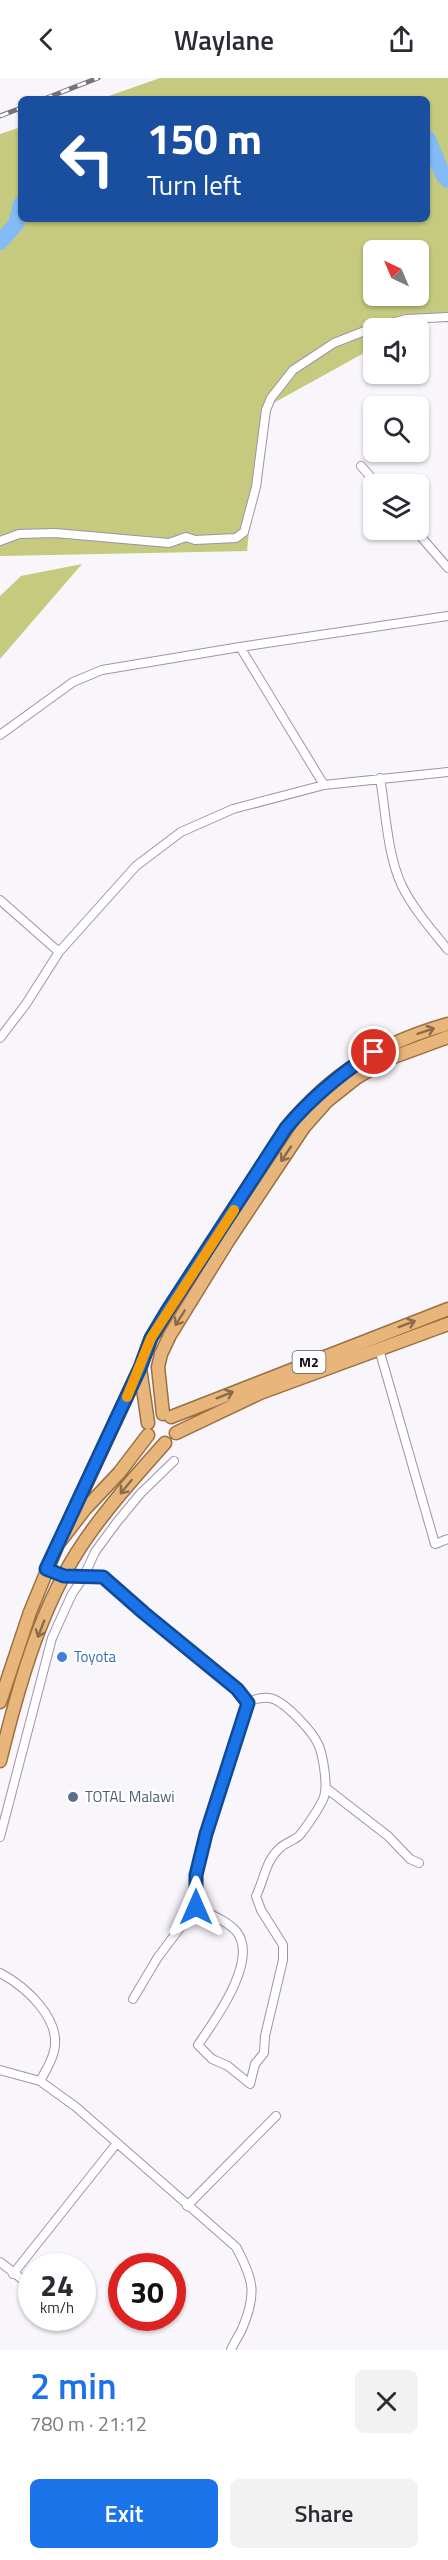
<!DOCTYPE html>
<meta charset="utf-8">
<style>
:root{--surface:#fff;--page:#f2f2f3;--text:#2b2b33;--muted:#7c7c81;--accent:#1a73e8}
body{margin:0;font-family:"Titillium Web",sans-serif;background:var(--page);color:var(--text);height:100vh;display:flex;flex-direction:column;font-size:22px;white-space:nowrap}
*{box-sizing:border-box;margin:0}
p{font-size:20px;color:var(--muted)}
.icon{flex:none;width:33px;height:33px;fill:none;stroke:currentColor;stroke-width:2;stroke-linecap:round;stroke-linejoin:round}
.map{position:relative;height:2272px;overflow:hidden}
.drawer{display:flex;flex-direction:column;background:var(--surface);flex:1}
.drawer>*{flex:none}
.top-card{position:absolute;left:18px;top:18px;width:412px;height:126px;border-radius:9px;box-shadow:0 2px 4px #0004;background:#1a4fa0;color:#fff;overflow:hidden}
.needle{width:39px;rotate:316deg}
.controls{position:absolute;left:363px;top:162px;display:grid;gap:12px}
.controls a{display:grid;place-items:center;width:66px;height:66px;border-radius:9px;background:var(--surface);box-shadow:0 2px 4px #0004;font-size:30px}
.speed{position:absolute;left:18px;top:2175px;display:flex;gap:12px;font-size:30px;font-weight:700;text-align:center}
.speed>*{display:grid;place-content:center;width:78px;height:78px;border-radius:50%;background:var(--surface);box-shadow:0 2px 4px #0004;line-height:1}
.speed small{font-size:15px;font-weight:400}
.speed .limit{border:9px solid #d22;background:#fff;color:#111}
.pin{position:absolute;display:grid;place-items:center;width:51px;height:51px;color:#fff;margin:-26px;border:3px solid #fff;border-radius:50%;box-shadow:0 2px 6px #0007}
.me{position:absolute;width:66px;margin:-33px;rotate:0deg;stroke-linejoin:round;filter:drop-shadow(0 0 4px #0008)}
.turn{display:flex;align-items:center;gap:21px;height:126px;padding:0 30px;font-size:27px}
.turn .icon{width:78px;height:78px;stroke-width:2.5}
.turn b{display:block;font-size:42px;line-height:51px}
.round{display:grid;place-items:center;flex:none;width:63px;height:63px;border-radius:9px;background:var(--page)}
.summary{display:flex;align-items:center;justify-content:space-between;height:102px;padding:0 30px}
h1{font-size:36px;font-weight:600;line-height:45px;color:var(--accent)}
.action{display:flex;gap:12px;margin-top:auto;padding:12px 30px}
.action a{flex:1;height:69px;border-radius:9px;background:var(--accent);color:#fff;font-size:24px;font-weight:600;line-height:69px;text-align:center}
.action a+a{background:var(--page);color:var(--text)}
header{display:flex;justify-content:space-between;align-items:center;height:78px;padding:0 30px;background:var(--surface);font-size:27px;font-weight:600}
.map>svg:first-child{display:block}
.green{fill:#c5ca7e;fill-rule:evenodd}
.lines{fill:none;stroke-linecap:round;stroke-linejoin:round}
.river{stroke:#83bbf6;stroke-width:16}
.minor-casing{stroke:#a291ad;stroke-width:10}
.trunk-casing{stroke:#9b7043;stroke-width:15}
.minor{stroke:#fff;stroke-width:8}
.trunk{stroke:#e8b67a;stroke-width:12}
.rail-casing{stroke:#76727a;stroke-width:5}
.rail{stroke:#fff;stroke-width:3;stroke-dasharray:9;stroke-linecap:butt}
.oneway{stroke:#8a6b4f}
.route-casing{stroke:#114b97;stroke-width:15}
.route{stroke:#1a73e8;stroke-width:10}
.slow{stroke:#f59e0b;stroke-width:10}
.shop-dot{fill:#3f7fe0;stroke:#fff;stroke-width:2}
.service-dot{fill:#5c6f8a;stroke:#fff;stroke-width:2}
.labels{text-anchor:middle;stroke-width:5;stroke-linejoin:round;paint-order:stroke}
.shield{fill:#fff;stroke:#5c585f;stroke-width:1.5}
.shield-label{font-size:14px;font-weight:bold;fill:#16101a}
.shop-label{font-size:15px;fill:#366cbe;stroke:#fff;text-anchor:start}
.service-label{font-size:15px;fill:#4e5e75;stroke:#fff;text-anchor:start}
</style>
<header><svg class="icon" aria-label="back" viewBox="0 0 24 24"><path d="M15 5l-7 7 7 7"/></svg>Waylane<svg class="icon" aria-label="share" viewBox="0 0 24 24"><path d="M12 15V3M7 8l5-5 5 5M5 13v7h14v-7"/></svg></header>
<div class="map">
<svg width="448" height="2272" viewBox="0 0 448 2272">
<rect width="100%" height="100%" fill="#f8f5fb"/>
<path class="green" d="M 160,0 L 448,0 L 448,245 L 438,235 L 410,250 L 374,250 L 373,270 L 261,332 L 247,473 L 0,478 L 0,56 L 21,49 L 21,141 L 428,141 L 428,21 L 100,21 ZM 374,172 L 418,172 L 418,218 L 374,218 Z
M 82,486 L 0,581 L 0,518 L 21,498 Z"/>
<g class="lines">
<path class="river" d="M 428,61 L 443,97 L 448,102
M 0,164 L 16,146 L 21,126"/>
<defs>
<path id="minor" d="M 361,388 L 377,406
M 415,452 L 448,490
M 0,463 L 19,456 L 55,455 L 169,465 L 186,459 L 195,462 L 236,460 L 244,454 L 256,409 L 266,332 L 271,320 L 293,292 L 334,265 L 375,249 L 407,241 L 448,239
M 0,657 L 73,604 L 102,592 L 240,569
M 380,700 C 386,735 387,776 402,808 C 414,832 432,852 448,872
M 324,707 L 240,569 L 448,538
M 0,822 L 59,874
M 0,960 L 26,926 L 59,874 L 136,788 L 181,754 L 233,731 L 324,707 L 448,694
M 379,1271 L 435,1466 L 448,1461
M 46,1491 L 64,1498 L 103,1499 L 144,1535 L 237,1611 L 247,1625 C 237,1660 225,1694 215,1728 C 205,1760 192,1795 196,1829 C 209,1836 226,1842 236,1853 C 260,1881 215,1942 198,1967 L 212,1981 L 228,1988 L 250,2006 L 255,1986 L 264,1975 L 265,1958 L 283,1882 L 283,1867 L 261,1832 L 256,1818 C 264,1803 265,1783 280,1770 C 285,1765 293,1763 299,1758 C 305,1751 321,1728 324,1719 C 328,1708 323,1676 318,1666 C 312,1653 283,1621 269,1620 C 261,1619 254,1621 247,1625
M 326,1710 L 388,1758 L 410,1781 L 419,1785
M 0,1759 L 52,1560 L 72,1516 L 83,1500 L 95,1474 L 117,1444 L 141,1415 L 174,1383
M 0,1895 C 25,1908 62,1941 54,1973 C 52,1983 45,1994 40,2003
M 133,1921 L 158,1879 L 196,1829
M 0,1992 L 40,2003 L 76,2029 L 236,2169 C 254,2202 257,2216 242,2251 C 239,2258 234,2264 231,2272
M 187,2128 L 276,2038
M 0,2184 L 32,2209
M 13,2196 L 117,2065"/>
<path id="trunk" d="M 163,1336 L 158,1289 L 161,1276 L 170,1257 L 228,1163 L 304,1049 L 327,1023 L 356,1000 L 388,981 L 448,959
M 171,1339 L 448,1231
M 148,1345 L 140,1290 L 151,1260 L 286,1050 C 331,996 380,965 448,946
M 176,1355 L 260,1315 L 448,1246
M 69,1443 L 140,1290
M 0,1624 L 30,1534 L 58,1466 L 85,1431 L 119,1395 L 148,1357
M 0,1683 C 17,1614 38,1537 76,1476 C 101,1436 134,1400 165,1365"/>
</defs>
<use href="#minor" class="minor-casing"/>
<use href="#trunk" class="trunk-casing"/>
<use href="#minor" class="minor"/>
<use href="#trunk" class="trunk"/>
<defs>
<path id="rail" d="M 44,21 L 98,0
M 0,38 L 21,30"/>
</defs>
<use href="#rail" class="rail-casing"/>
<use href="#rail" class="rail"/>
</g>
<defs><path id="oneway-shaft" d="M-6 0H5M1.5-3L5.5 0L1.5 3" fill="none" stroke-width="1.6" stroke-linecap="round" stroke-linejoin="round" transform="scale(1.5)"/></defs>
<g class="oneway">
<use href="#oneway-shaft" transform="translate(426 953) rotate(-19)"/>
<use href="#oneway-shaft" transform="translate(286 1076) rotate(124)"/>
<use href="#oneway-shaft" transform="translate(180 1240) rotate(122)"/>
<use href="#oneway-shaft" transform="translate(407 1246) rotate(-20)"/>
<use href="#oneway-shaft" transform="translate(225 1317) rotate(-22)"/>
<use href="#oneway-shaft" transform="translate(126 1409) rotate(129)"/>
<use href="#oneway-shaft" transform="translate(41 1551) rotate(111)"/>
</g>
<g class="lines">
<defs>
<path id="route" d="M 196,1829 L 196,1797 L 206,1756 L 248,1625 L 237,1611 L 144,1535 L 103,1499 L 64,1498 L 46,1491 L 140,1290 L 151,1260 L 167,1233 L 286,1050 C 312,1019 340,996 374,974"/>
</defs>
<use href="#route" class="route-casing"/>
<use href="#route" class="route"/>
<path class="slow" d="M 127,1319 L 151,1260 L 234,1132"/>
</g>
<circle class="shop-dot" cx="62" cy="1579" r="6"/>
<circle class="service-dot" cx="73" cy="1719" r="6"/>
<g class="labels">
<rect class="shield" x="292.5" y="1273" width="33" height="22" rx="4.5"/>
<g class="shield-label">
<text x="309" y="1289">M2</text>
</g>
<g class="shop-label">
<text x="74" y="1584">Toyota</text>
</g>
<g class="service-label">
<text x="85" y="1724">TOTAL Malawi</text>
</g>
</g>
</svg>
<div class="controls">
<a><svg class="needle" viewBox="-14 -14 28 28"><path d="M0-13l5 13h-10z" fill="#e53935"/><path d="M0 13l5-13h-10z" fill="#7c7c81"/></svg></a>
<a><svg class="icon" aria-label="sound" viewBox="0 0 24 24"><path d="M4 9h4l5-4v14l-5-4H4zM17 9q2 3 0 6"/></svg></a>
<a><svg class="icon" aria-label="search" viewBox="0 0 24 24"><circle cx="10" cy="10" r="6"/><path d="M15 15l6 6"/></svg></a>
<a><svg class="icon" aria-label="layers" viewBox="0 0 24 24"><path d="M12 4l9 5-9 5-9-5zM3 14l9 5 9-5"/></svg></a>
</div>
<div class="speed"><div>24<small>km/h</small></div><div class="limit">30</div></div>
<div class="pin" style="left:374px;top:974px;background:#d93025"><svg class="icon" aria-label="arrive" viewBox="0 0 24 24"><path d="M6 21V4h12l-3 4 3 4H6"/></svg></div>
<svg class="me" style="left:196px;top:1829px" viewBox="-20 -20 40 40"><path d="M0-17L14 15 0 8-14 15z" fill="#1a73e8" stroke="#fff" stroke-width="4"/></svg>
<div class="top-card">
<div class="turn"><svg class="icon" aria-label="left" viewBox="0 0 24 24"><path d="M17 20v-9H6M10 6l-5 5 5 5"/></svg><div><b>150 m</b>Turn left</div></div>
</div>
</div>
<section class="drawer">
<div class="summary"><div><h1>2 min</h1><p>780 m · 21:12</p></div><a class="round"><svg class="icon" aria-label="close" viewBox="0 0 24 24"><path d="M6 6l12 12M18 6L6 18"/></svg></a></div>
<div class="action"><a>Exit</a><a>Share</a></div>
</section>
